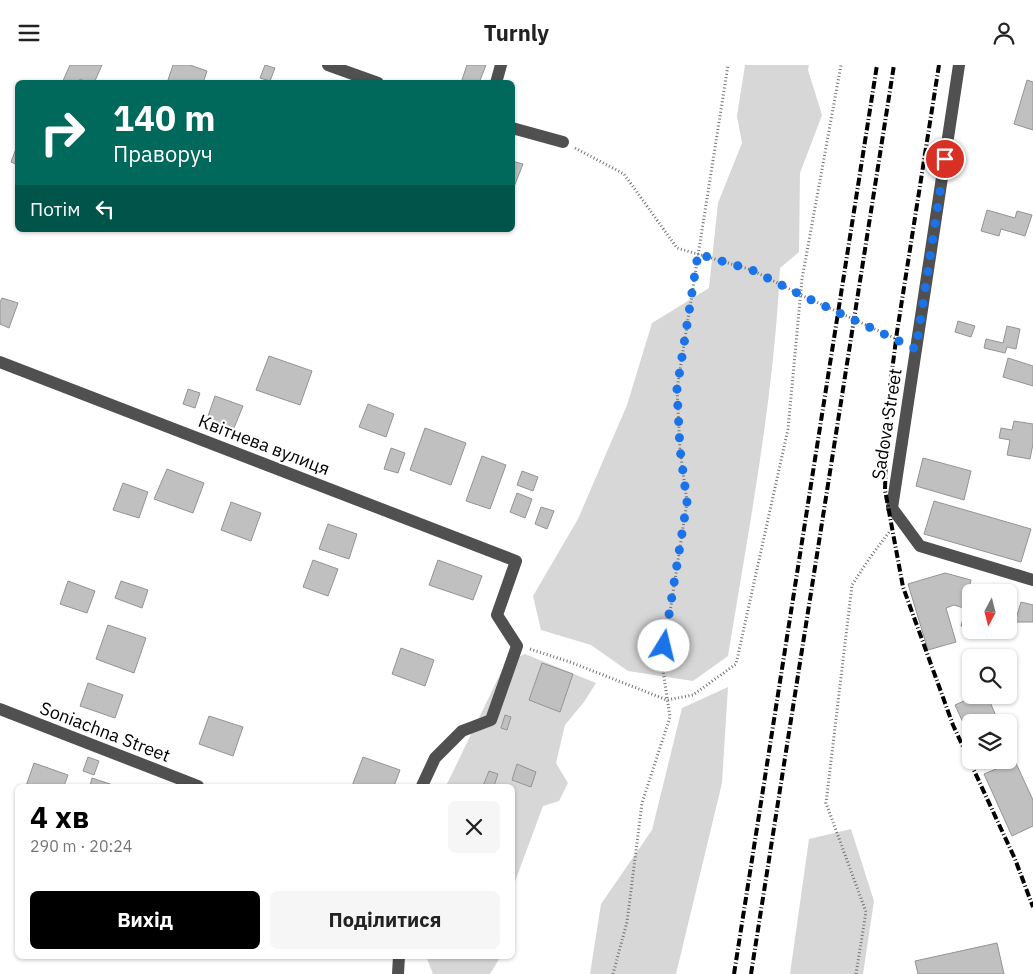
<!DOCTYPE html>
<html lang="uk">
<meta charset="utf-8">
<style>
:root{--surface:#fff;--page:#f6f6f6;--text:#222;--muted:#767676;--accent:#000}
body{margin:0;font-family:"IBM Plex Sans",sans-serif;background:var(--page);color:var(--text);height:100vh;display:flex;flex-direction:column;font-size:19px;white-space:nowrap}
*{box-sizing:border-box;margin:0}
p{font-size:16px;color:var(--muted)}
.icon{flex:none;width:28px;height:28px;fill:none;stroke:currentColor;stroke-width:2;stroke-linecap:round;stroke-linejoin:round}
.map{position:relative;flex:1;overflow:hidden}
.sheet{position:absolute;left:15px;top:719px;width:500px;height:175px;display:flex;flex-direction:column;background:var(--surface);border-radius:8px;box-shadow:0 1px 4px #0004}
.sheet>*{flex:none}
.guide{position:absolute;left:15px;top:15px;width:500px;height:152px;border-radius:8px;box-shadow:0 1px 4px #0004;background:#00695c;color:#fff;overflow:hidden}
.needle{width:32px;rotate:187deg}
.controls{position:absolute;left:962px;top:519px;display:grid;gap:10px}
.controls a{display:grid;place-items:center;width:55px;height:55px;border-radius:8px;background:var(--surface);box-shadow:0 1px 4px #0004;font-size:25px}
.pin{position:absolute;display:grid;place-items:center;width:42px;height:42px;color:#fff;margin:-21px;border:2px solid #fff;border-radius:50%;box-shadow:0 1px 5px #0007}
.me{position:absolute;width:55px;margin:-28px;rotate:9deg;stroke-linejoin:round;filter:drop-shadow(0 0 4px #0008)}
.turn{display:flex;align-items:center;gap:18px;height:105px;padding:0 15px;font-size:22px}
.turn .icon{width:65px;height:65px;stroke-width:2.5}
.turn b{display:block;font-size:35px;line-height:42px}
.then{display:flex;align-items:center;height:48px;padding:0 15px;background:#0003;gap:10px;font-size:19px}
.round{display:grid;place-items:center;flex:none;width:52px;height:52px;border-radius:8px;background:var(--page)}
.headline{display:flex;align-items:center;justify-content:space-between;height:85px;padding:0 15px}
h1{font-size:30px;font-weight:700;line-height:38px;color:var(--accent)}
.action{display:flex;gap:10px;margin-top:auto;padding:10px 15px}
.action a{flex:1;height:58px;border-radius:8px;background:var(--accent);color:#fff;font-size:20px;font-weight:700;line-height:58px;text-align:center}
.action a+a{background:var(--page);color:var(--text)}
header{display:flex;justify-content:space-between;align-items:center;height:65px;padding:0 15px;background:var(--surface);font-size:22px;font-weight:700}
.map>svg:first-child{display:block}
.green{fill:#d7d7d7}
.building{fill:#c0c0c0;stroke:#949494}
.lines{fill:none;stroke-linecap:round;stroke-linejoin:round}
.path{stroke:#727272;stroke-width:3;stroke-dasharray:1 2.5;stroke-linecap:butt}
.minor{stroke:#505050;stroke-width:12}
.rail{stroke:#000;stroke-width:4;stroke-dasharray:8 2.5 1 2.5;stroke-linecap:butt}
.route{stroke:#1a73e8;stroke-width:9;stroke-dasharray:0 16.2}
.labels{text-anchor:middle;stroke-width:4.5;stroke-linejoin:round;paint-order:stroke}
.street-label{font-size:18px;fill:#000;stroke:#fff}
</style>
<header><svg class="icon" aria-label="menu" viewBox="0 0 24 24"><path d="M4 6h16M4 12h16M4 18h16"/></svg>Turnly<svg class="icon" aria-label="person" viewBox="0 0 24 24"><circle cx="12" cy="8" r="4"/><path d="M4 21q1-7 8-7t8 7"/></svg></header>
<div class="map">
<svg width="1033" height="909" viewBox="0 0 1033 909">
<rect width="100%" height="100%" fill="#fff"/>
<path class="green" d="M 745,0 L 809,0 L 808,5 L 822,50 L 800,108 L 799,187 L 780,203 C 774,333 749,462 728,591 L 693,616 L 628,606 L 591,580 L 541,565 L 533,531 L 578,454 L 627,340 L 652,258 L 709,223 L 718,138 L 742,78 L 737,51 Z
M 525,589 L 596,618 L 584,637 L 565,660 L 556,698 L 568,718 L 559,736 L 543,741 L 513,822 L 512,721 L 446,721 L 506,597 Z
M 728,622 L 722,718 L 676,909 L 590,909 L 601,839 L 652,765 L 682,643 Z
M 851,764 L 874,836 L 863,909 L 790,909 L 809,774 Z
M 426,891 L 501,891 L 490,909 L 433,909 Z"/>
<path class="building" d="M 70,0 L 102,0 L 94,18 L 88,18 L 80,14 L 78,18 L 62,18 Z
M 173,0 L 190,0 L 207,6 L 203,18 L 167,18 Z
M 265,0 L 275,3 L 270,16 L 260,13 Z
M 467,0 L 486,0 L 479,18 L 461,18 Z
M 1027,15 L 1033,17 L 1033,65 L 1014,59 Z
M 17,81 L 18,81 L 18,100 L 11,97 Z
M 512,96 L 523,99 L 512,127 Z
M 987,145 L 1015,153 L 1017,146 L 1032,150 L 1025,171 L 1001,164 L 999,171 L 981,166 Z
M 2,233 L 18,238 L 9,263 L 0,259 L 0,237 Z
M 958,256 L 975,261 L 971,272 L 955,267 Z
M 1007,261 L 1020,264 L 1016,284 L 1007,282 L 1005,288 L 984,283 L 986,274 L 1003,278 Z
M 269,291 L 312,306 L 300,340 L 256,325 Z
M 1008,293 L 1033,301 L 1033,321 L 1003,312 Z
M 188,324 L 200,328 L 195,343 L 183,339 Z
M 215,331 L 243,341 L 234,363 L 207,354 Z
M 368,339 L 394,349 L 386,372 L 359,362 Z
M 1014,356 L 1033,359 L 1033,379 L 1030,394 L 1007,390 L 1010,375 L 999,373 L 1001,363 L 1012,365 Z
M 425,363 L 466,378 L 451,420 L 410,405 Z
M 391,383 L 405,388 L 398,408 L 384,404 Z
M 482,391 L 506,400 L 490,444 L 466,436 Z
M 923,393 L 971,406 L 964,435 L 916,421 Z
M 167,404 L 204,418 L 193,448 L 154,434 Z
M 522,406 L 538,412 L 533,426 L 517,420 Z
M 123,418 L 148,427 L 139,453 L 113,445 Z
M 517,428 L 532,434 L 525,453 L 510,447 Z
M 934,436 L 1031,464 L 1021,497 L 924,469 Z
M 231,437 L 261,448 L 251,476 L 221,465 Z
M 541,442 L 554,446 L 547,464 L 535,459 Z
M 328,459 L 357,469 L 349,494 L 319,484 Z
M 313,495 L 338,504 L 328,531 L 303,522 Z
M 438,495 L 482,511 L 473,535 L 429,520 Z
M 945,508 L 971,515 L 964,543 L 954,540 L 946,543 L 956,577 L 928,585 L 908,519 Z
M 68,516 L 95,526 L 87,548 L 60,539 Z
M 121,516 L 148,525 L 142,543 L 115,533 Z
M 972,520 L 998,526 L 971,528 L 971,564 L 961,561 Z
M 1021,537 L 1033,540 L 1033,557 L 1015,557 Z
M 108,560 L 146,573 L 134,608 L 96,594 Z
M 975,565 L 988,565 L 988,568 Z
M 401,583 L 434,595 L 425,621 L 392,609 Z
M 542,598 L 573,609 L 560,647 L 529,635 Z
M 88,618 L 123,630 L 115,653 L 80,641 Z
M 977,630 L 987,630 L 999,658 L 971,658 L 971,675 L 955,640 Z
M 505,650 L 511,652 L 507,665 L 501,663 Z
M 209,651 L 243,662 L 233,691 L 199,679 Z
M 1009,679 L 1014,690 L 1009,693 Z
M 88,692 L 99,696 L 94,710 L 83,706 Z
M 363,692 L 400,705 L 394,721 L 352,721 Z
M 980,695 L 1003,695 L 984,704 Z
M 1015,696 L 1033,735 L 1033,761 L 1012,771 L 984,709 Z
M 34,698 L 68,710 L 64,721 L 26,721 Z
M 517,699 L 536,707 L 531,722 L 512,715 Z
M 489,706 L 498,709 L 494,721 L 483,721 Z
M 92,713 L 116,721 L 90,721 Z
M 997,878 L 1004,909 L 918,909 L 915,896 Z"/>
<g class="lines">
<path class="path" d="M 575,83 L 624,109 L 677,183 L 752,205 L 801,230 L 903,277
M 530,584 L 570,597 L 667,635 L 693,630 L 736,599 L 788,364 L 802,214 L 841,0
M 613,909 L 627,857 L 642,738 L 670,652 L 662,599 L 687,437 L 680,384 L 677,324 L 728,0
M 856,909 L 866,847 L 826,738 L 852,520 L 871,491 L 890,466"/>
<path class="minor" d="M 328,0 L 378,18
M 959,0 L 892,443 L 920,481 L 1033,515
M 496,18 L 501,0
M 512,63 L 563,77
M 0,297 L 516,496 L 497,550 L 517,581 L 491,655 L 462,666 L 435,693 L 422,721
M 0,644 L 198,721
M 398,909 L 399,891"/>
<path class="rail" d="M 939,0 L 897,267 L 887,345 L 885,425 L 903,522 L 953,660 L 1015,794 L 1033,842
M 734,909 L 877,0
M 751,909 L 894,0"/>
</g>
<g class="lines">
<path class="route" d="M 664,581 L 687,437 L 680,384 L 677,324 L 698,189 L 752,205 L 801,230 L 916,284 L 945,94"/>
</g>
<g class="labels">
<g class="street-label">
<text transform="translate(887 359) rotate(-81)" y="6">Sadova Street</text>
<text transform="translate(264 380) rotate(21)" y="6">Квітнева вулиця</text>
<text transform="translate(105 667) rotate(21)" y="6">Soniachna Street</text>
</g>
</g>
</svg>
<div class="controls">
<a><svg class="needle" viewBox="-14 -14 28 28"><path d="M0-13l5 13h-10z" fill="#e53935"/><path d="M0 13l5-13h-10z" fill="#767676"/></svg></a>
<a><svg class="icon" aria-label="search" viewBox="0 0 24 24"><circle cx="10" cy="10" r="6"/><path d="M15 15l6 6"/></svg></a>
<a><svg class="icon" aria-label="layers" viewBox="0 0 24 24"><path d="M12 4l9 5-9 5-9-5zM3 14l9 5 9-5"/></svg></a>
</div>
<div class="pin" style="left:945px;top:94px;background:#d93025"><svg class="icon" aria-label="arrive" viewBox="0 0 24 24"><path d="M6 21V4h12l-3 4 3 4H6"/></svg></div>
<svg class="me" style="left:664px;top:581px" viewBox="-20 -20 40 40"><circle r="19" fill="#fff"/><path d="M0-13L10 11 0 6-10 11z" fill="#1a73e8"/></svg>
<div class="guide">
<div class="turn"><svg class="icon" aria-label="right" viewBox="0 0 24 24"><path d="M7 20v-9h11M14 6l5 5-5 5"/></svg><div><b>140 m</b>Праворуч</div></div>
<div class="then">Потім<svg class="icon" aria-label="left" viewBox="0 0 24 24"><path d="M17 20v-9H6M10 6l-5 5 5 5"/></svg></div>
</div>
<section class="sheet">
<div class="headline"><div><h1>4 хв</h1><p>290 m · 20:24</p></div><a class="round"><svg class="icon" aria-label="close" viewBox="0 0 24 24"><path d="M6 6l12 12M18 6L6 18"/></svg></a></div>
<div class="action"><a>Вихід</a><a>Поділитися</a></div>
</section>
</div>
